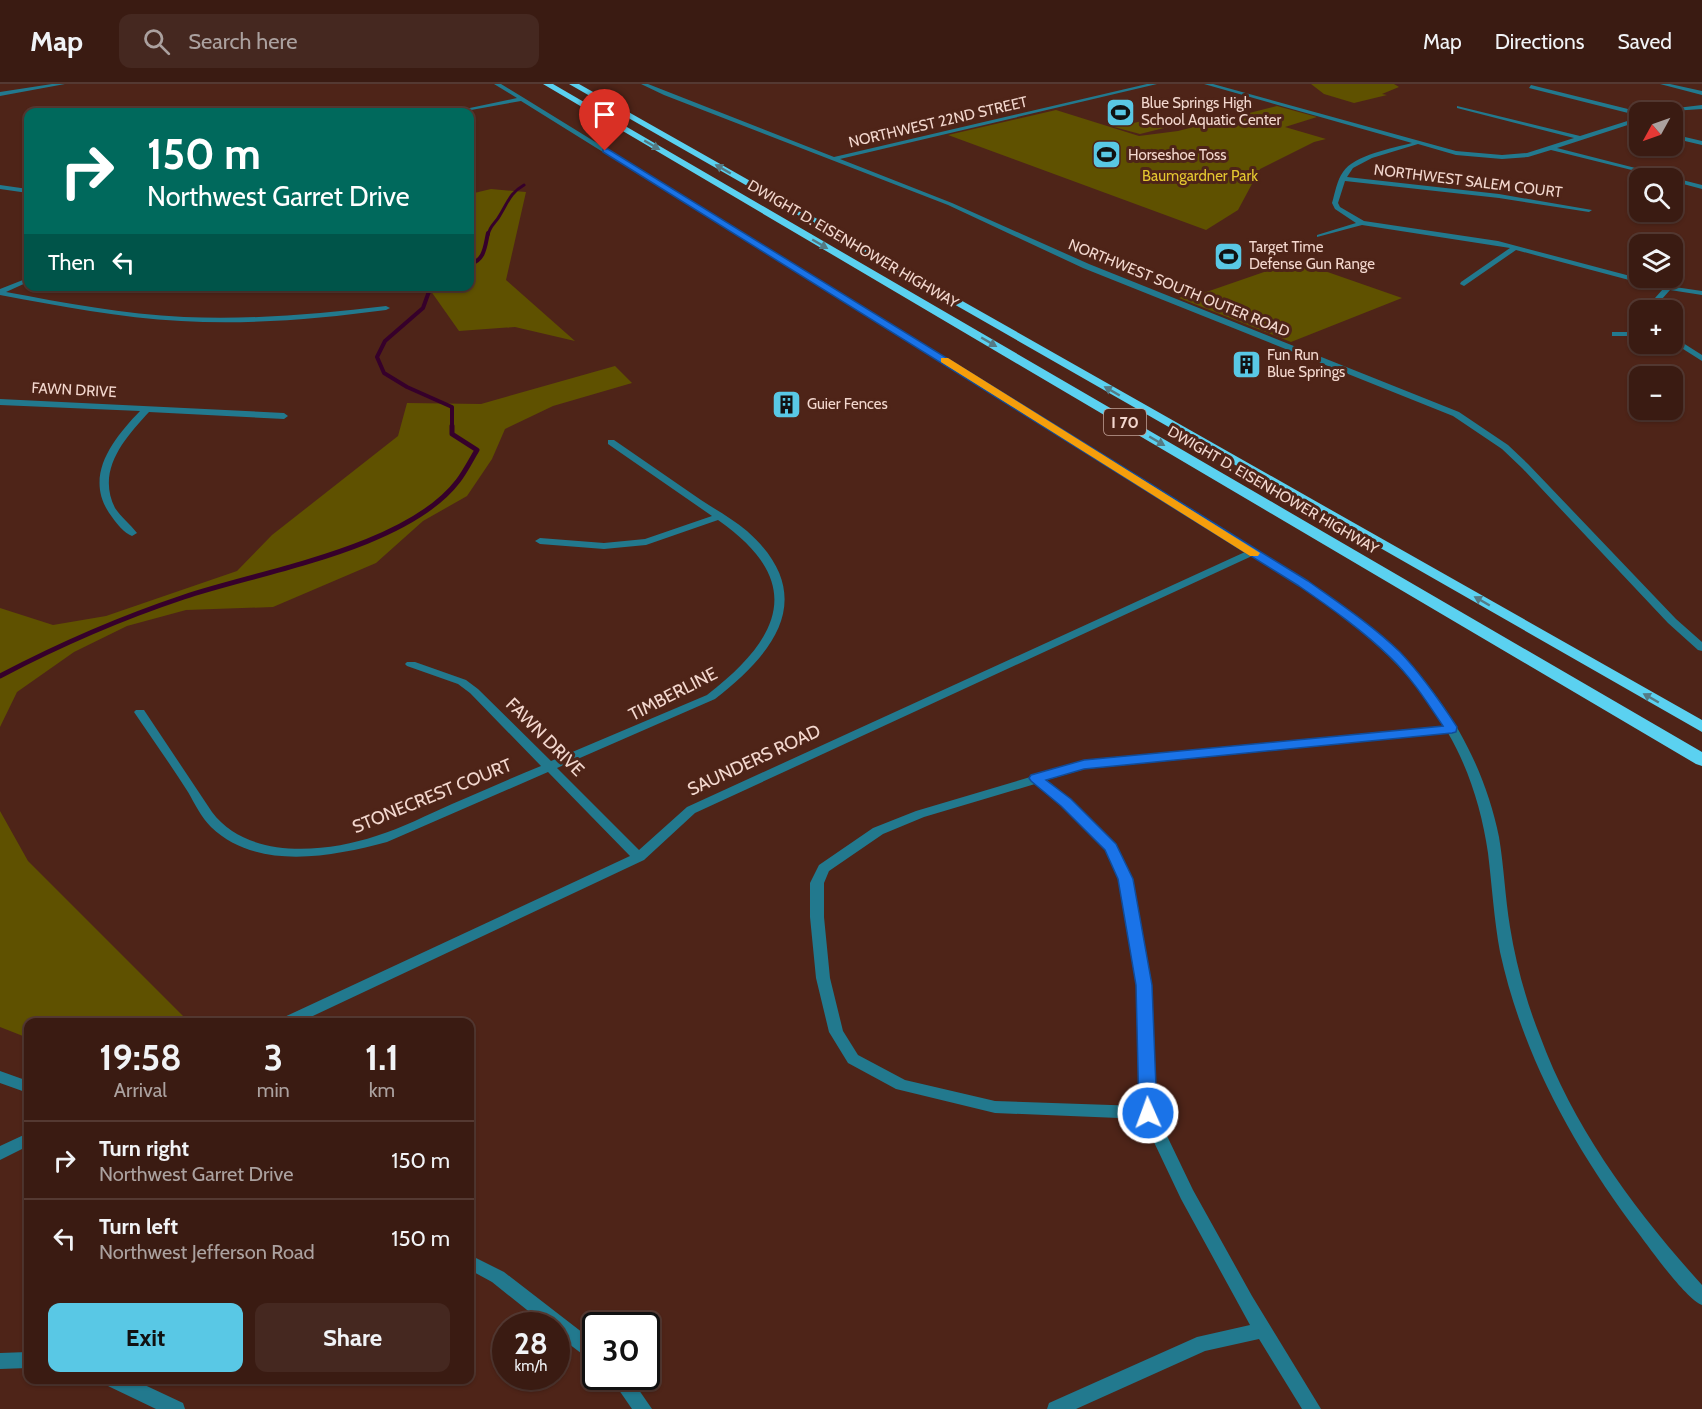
<!DOCTYPE html>
<meta charset="utf-8">
<style>
:root{--surface:#3a1b12;--page:#452820;--text:#f1f3f6;--muted:#aba19f;--line:#543932;--accent:#59c8e5}
body{margin:0;font-family:Cabin,sans-serif;background:var(--page);color:var(--text);height:100vh;display:flex;flex-direction:column;font-size:22px;white-space:nowrap}
*{box-sizing:border-box;margin:0}
p{font-size:20px;color:var(--muted)}
.icon{flex:none;width:33px;height:33px;fill:none;stroke:currentColor;stroke-width:2;stroke-linecap:round;stroke-linejoin:round}
.map{position:relative;flex:1;overflow:hidden}
.panel{position:absolute;left:24px;top:934px;width:450px;height:366px;display:flex;flex-direction:column;background:var(--surface);border-radius:12px;box-shadow:0 2px 4px #0004,0 0 0 2px var(--line)}
.panel>*{flex:none}
.top-card{position:absolute;left:24px;top:24px;width:450px;height:183px;border-radius:12px;box-shadow:0 2px 4px #0004,0 0 0 2px var(--line);background:#00695c;color:#fff;overflow:hidden}
.needle{width:39px;rotate:230deg}
.tools{position:absolute;left:1629px;top:18px;display:grid;gap:12px}
.tools a{display:grid;place-items:center;width:54px;height:54px;border-radius:12px;background:var(--surface);box-shadow:0 2px 4px #0004,0 0 0 2px var(--line);font-size:30px}
.speed{position:absolute;left:492px;top:1228px;display:flex;gap:12px;font-size:30px;font-weight:700;text-align:center}
.speed>*{display:grid;place-content:center;width:78px;height:78px;border-radius:50%;background:var(--surface);box-shadow:0 2px 4px #0004,0 0 0 2px var(--line);line-height:1}
.speed small{font-size:15px;font-weight:400}
.speed .limit{border:3px solid #111;border-radius:9px;background:#fff;color:#111}
.pin{position:absolute;display:grid;place-items:center;width:51px;height:51px;color:#fff;margin:-62px -26px;border-radius:50% 50% 50% 0;rotate:-45deg;box-shadow:0 0 6px #0007}
.pin .icon{rotate:45deg}
.me{position:absolute;width:66px;margin:-33px;rotate:358deg;stroke-linejoin:round;filter:drop-shadow(0 0 4px #0008)}
.turn{display:flex;align-items:center;gap:21px;height:126px;padding:0 24px;font-size:27px}
.turn .icon{width:78px;height:78px;stroke-width:2.5}
.turn b{display:block;font-size:42px;line-height:51px}
.then{display:flex;align-items:center;height:57px;padding:0 24px;background:#0003;gap:12px;font-size:22px}
.eta{display:flex;justify-content:space-evenly;align-items:center;height:102px;text-align:center}
.eta b{font-size:36px;font-weight:700;line-height:42px}
.action{display:flex;gap:12px;margin-top:auto;padding:12px 24px}
.action a{flex:1;height:69px;border-radius:12px;background:var(--accent);color:#111;font-size:24px;font-weight:700;line-height:69px;text-align:center}
.action a+a{background:var(--page);color:var(--text)}
ul{padding:0;list-style:none}
li{display:flex;align-items:center;gap:18px;height:78px;padding:0 24px;border-top:2px solid var(--line)}
li div{flex:1}
li b{display:block;font-size:22px}
li em{font-style:normal}
header{display:flex;align-items:center;gap:36px;box-sizing:border-box;height:84px;padding:0 30px;background:var(--surface);border-bottom:2px solid var(--line)}
header strong{font-size:28px}
nav{display:flex;gap:33px;margin-inline-start:auto;font-size:21px}
.search{width:420px;height:54px;background:var(--page);display:flex;align-items:center;gap:15px;box-sizing:border-box;padding:0 21px;border-radius:12px;color:var(--muted);font-size:22px}
.map>svg:first-child{display:block}
.green{fill:#5f5100}
.lines{fill:none;stroke-linecap:round;stroke-linejoin:round}
.stream-far2{stroke:#36002b;stroke-width:3}
.stream-far1{stroke:#36002b;stroke-width:4}
.stream{stroke:#36002b;stroke-width:5}
.minor{fill:#22798e;fill-rule:evenodd}
.tertiary{fill:#22798e;fill-rule:evenodd}
.motorway{fill:#5bd1f0;fill-rule:evenodd}
.oneway{fill:#547a84}
.route{fill:#1a73e8;stroke:#114b97;stroke-width:1.5}
.slow{fill:#f59e0b}
.labels{text-anchor:middle;stroke-width:6;stroke-linejoin:round;paint-order:stroke}
.far-poi-label{font-size:15px;fill:#f3d7ce;stroke:#4e2418;text-anchor:start}
.far-street-label{font-size:15px;fill:#f3d7ce;stroke:#4e2418}
.far-park-label{font-size:15px;fill:#e4c730;stroke:#4e2418}
.shield{fill:#4e2418;stroke:#c2a197;stroke-width:1.5}
.shield-label{font-size:16px;font-weight:bold;fill:#f3d7ce}
.street-label{font-size:18px;fill:#f3d7ce;stroke:#4e2418}
</style>
<header>
<strong>Map</strong>
<div class="search"><svg class="icon" aria-label="search" viewBox="0 0 24 24"><circle cx="10" cy="10" r="6"/><path d="M15 15l6 6"/></svg>Search here</div>
<nav><a>Map</a><a>Directions</a><a>Saved</a></nav>
</header>
<div class="map">
<svg width="1702" height="1325" viewBox="0 0 1702 1325">
<rect width="100%" height="100%" fill="#4e2418"/>
<path class="green" d="M 1311,0 L 1394,0 L 1399,3 L 1382,10 L 1387,11 L 1354,19 L 1324,10 Z
M 1277,22 L 1317,33 L 1285,43 L 1326,55 L 1314,58 L 1260,85 L 1238,126 L 1206,146 L 948,51 L 1056,26 L 1139,52 L 1178,47 Z
M 1167,32 L 1188,38 L 1140,50 L 1114,43 Z
M 491,105 L 526,108 L 506,196 L 575,257 L 515,243 L 459,247 L 428,203 L 470,202 L 470,110 Z
M 1296,177 L 1402,214 L 1291,258 L 1179,214 L 1184,212 L 1189,214 Z
M 615,282 L 632,299 L 553,322 L 505,345 L 492,375 L 467,412 L 423,437 L 376,479 L 273,523 L 186,526 L 127,542 L 74,568 L 17,608 L 0,643 L 0,524 L 53,541 L 106,532 L 237,487 L 272,451 L 398,352 L 407,319 L 481,320 Z
M 0,727 L 28,777 L 190,939 L 28,939 L 28,954 L 0,943 Z"/>
<g class="lines">
<path class="stream-far2" d="M 488,151 C 490,141 496,139 500,131 C 508,118 510,109 524,101"/>
<path class="stream-far1" d="M 470,180 C 485,176 485,162 488,149
M 431,202 L 423,224 L 385,257 L 377,273 L 384,289 L 407,303 L 452,323 L 452,344"/>
<path class="stream" d="M 0,592 C 59,561 121,534 184,513 C 262,487 407,464 458,397 C 465,388 471,376 477,366 L 452,350 L 452,342"/>
<path class="minor" d="M 52,0 L 65,0 L 0,12 L 0,8 Z
M 494,0 L 501,0 L 524,14 L 1307,497 C 1335,517 1364,536 1390,560 C 1445,611 1484,679 1499,753 C 1504,783 1505,813 1510,843 C 1516,880 1526,917 1540,952 C 1574,1045 1636,1128 1702,1201 L 1702,1221 C 1686,1215 1651,1166 1639,1150 C 1575,1065 1523,973 1500,868 C 1494,835 1492,802 1488,769 C 1482,727 1469,685 1448,649 L 1085,685 L 1047,696 L 1070,715 L 1116,761 L 1133,795 L 1151,901 L 1156,1029 L 1193,1106 L 1252,1212 L 1321,1325 L 1302,1325 L 1259,1255 L 1205,1267 L 1076,1325 L 1047,1325 L 1049,1319 L 1197,1253 L 1250,1241 L 1181,1115 L 1143,1035 L 995,1029 L 896,1005 L 848,979 L 829,948 L 816,894 L 810,833 L 810,799 L 819,781 L 873,744 L 916,727 L 1084,677 L 1444,642 C 1399,566 1326,518 1252,472 L 695,729 L 644,776 L 298,939 L 278,939 L 280,935 L 630,772 L 548,688 L 387,758 C 331,773 257,787 211,743 C 201,733 195,720 188,708 C 171,681 152,655 134,628 L 136,626 L 144,626 L 212,728 C 248,776 325,769 376,752 C 402,744 427,731 452,720 C 482,707 512,694 541,682 L 470,609 L 458,600 L 407,582 L 405,580 L 407,578 L 415,578 L 466,596 L 478,605 L 551,677 L 707,611 C 781,554 807,498 718,436 L 646,461 L 604,465 L 540,460 L 535,457 L 540,454 L 604,459 L 645,455 L 712,432 L 608,360 L 608,356 L 614,356 C 643,376 672,396 701,416 C 716,426 733,435 747,447 C 819,511 776,568 715,615 L 557,684 L 639,766 L 687,723 L 1245,468 L 521,17 L 460,28 L 451,28 L 517,14 ZM 1035,700 L 1062,721 L 1105,766 L 1119,795 L 1137,901 L 1140,1022 L 995,1017 L 905,996 L 858,971 L 843,947 L 830,894 L 824,833 L 824,799 L 829,787 L 883,750 L 924,733 Z
M 641,0 L 648,0 L 834,73 L 1147,0 L 1157,0 L 840,75 L 952,119 L 1089,180 L 1459,328 L 1508,361 L 1528,380 L 1676,535 L 1702,558 L 1702,567 L 1698,566 L 1668,539 L 1522,384 L 1502,365 L 1453,332 L 1083,184 L 948,121 L 664,11 Z
M 1204,0 L 1213,0 L 1456,67 L 1502,71 L 1527,69 L 1574,54 L 1457,24 L 1457,22 L 1580,52 L 1640,33 L 1640,37 L 1557,64 L 1702,101 L 1702,105 L 1672,97 L 1672,94 L 1664,94 L 1551,66 L 1528,73 L 1502,75 L 1456,71 L 1418,60 L 1372,74 L 1353,84 L 1347,93 L 1499,110 L 1592,126 L 1589,128 L 1499,114 L 1345,97 L 1338,119 L 1340,123 L 1364,137 L 1498,157 L 1668,202 L 1702,207 L 1702,211 L 1670,206 L 1662,215 L 1657,226 L 1651,226 L 1655,214 L 1663,205 L 1516,166 L 1464,202 L 1460,200 L 1461,198 L 1510,164 L 1362,141 L 1317,153 L 1317,151 L 1356,139 L 1335,125 L 1332,119 C 1335,109 1337,96 1343,88 C 1354,71 1393,64 1412,59 Z
M 1660,0 L 1670,0 L 1702,7 L 1702,11 Z
M 1531,1 L 1640,28 L 1641,28 L 1640,32 L 1529,4 Z
M 1702,21 L 1702,25 L 1657,28 L 1660,26 Z
M 1672,50 L 1702,57 L 1702,61 L 1672,54 Z
M 0,101 L 28,105 L 28,109 L 0,105 Z
M 28,194 L 28,198 L 6,208 C 65,219 124,230 184,233 C 252,236 319,230 386,222 L 390,224 L 386,226 C 318,235 249,241 181,237 C 120,234 60,222 0,211 L 0,205 Z
M 1612,248 L 1640,248 L 1640,252 L 1612,252 Z
M 1672,252 L 1702,271 L 1702,277 L 1672,258 Z
M 0,315 L 284,329 L 288,332 L 284,335 L 149,328 C 125,354 96,386 115,424 C 121,433 130,440 137,449 L 132,452 C 124,449 117,440 112,433 C 82,394 112,356 140,327 L 0,321 Z
M 28,1049 L 28,1062 L 0,1076 L 0,1062 Z
M 28,1268 L 28,1284 L 0,1285 L 0,1269 Z
M 106,1296 L 134,1296 L 183,1319 L 185,1325 L 156,1325 L 108,1302 Z"/>
<path class="tertiary" d="M 0,987 L 28,997 L 28,1009 L 0,999 Z
M 470,1171 L 504,1188 L 596,1259 L 596,1278 L 590,1276 L 556,1250 L 556,1242 L 547,1242 L 492,1198 L 470,1186 Z
M 610,1293 L 630,1293 L 652,1325 L 632,1325 Z"/>
<path class="motorway" d="M 543,0 L 553,0 L 1702,668 L 1702,682 L 1696,680 Z
M 569,0 L 579,0 L 1702,636 L 1702,648 Z"/>
</g>
<defs><path id="oneway-solid" d="M-6-.8H1V-3.2L6.5 0L1 3.2V.8H-6Z" transform="scale(1.5)"/></defs>
<g class="oneway">
<use href="#oneway-solid" transform="translate(652 61) rotate(30)"/>
<use href="#oneway-solid" transform="translate(723 85) rotate(-150)"/>
<use href="#oneway-solid" transform="translate(820 160) rotate(30)"/>
<use href="#oneway-solid" transform="translate(989 258) rotate(30)"/>
<use href="#oneway-solid" transform="translate(1112 307) rotate(-150)"/>
<use href="#oneway-solid" transform="translate(1157 357) rotate(30)"/>
<use href="#oneway-solid" transform="translate(1482 517) rotate(-150)"/>
<use href="#oneway-solid" transform="translate(1651 614) rotate(-150)"/>
</g>
<path class="route" d="M 603,65 L 608,65 L 1308,497 C 1339,519 1372,541 1400,568 C 1422,591 1440,617 1457,643 L 1456,648 L 1452,649 L 1084,685 L 1046,696 L 1071,715 L 1116,760 L 1133,795 L 1152,901 L 1157,1029 L 1155,1034 L 1148,1036 L 1142,1034 L 1139,1029 L 1136,901 L 1118,795 L 1105,766 L 1061,722 L 1031,697 L 1029,694 L 1031,691 L 1084,676 L 1443,642 C 1427,618 1411,593 1390,573 C 1362,546 1331,524 1299,502 L 603,68 Z"/>
<path class="slow" d="M 941,274 L 948,274 L 1260,469 L 1258,472 L 1250,472 L 941,278 Z"/>
<defs>
<symbol id="stadium-square" viewBox="-11 -11 22 22"><rect x="-9" y="-9" width="18" height="18" rx="4" fill="#59c8e5" stroke="#4e2418"/><path d="M0-5a6.5 5 0 1 0 0 10a6.5 5 0 1 0 0-10ZM-3.5-1.8h7v3.6h-7Z" fill="#111"/></symbol>
<symbol id="building-square" viewBox="-11 -11 22 22"><rect x="-9" y="-9" width="18" height="18" rx="4" fill="#59c8e5" stroke="#4e2418"/><path d="M-4-6H4V6H1V3H-1V6H-4ZM-2.5-4.3h1.7v1.8h-1.7ZM.8-4.3h1.7v1.8H.8ZM-2.5-1h1.7V.8h-1.7ZM.8-1h1.7V.8H.8Z" fill="#111"/></symbol>
</defs>
<g fill-rule="evenodd">
<use href="#stadium-square" x="1104" y="12" width="33" height="33"/>
<use href="#stadium-square" x="1090" y="54" width="33" height="33"/>
<use href="#stadium-square" x="1212" y="156" width="33" height="33"/>
<use href="#building-square" x="1230" y="264" width="33" height="33"/>
<use href="#building-square" x="770" y="304" width="33" height="33"/>
</g>
<g class="labels">
<g class="far-poi-label">
<text x="1141" y="24">Blue Springs High<tspan x="1141" dy="17">School Aquatic Center</tspan></text>
<text x="1128" y="76">Horseshoe Toss</text>
<text x="1249" y="168">Target Time<tspan x="1249" dy="17">Defense Gun Range</tspan></text>
<text x="1267" y="276">Fun Run<tspan x="1267" dy="17">Blue Springs</tspan></text>
<text x="807" y="325">Guier Fences</text>
</g>
<g class="far-street-label">
<text transform="translate(938 38) rotate(-13)" y="5">NORTHWEST 22ND STREET</text>
<text transform="translate(1468 97) rotate(7)" y="5">NORTHWEST SALEM COURT</text>
<text transform="translate(853 160) rotate(30)" y="5">DWIGHT D. EISENHOWER HIGHWAY</text>
<text transform="translate(1179 204) rotate(22)" y="5">NORTHWEST SOUTH OUTER ROAD</text>
<text transform="translate(74 306) rotate(3)" y="5">FAWN DRIVE</text>
<text transform="translate(1273 406) rotate(30)" y="5">DWIGHT D. EISENHOWER HIGHWAY</text>
</g>
<g class="far-park-label">
<text x="1200" y="97">Baumgardner Park</text>
</g>
<rect class="shield" x="1104" y="325" width="42" height="26" rx="4.5"/>
<g class="shield-label">
<text x="1125" y="344">I 70</text>
</g>
<g class="street-label">
<text transform="translate(673 610) rotate(-27)" y="6">TIMBERLINE</text>
<text transform="translate(545 653) rotate(45)" y="6">FAWN DRIVE</text>
<text transform="translate(754 676) rotate(-25)" y="6">SAUNDERS ROAD</text>
<text transform="translate(432 712) rotate(-22)" y="6">STONECREST COURT</text>
</g>
</g>
</svg>
<div class="tools">
<a><svg class="needle" viewBox="-14 -14 28 28"><path d="M0-13l5 13h-10z" fill="#e53935"/><path d="M0 13l5-13h-10z" fill="#aba19f"/></svg></a>
<a><svg class="icon" aria-label="search" viewBox="0 0 24 24"><circle cx="10" cy="10" r="6"/><path d="M15 15l6 6"/></svg></a>
<a><svg class="icon" aria-label="layers" viewBox="0 0 24 24"><path d="M12 4l9 5-9 5-9-5zM3 14l9 5 9-5"/></svg></a>
<a>+</a>
<a>−</a>
</div>
<div class="speed"><div>28<small>km/h</small></div><div class="limit">30</div></div>
<div class="pin" style="left:605px;top:67px;background:#d93025"><svg class="icon" aria-label="arrive" viewBox="0 0 24 24"><path d="M6 21V4h12l-3 4 3 4H6"/></svg></div>
<svg class="me" style="left:1148px;top:1029px" viewBox="-20 -20 40 40"><circle r="17" fill="#1a73e8" stroke="#fff" stroke-width="3"/><path d="M0-11L8 9 0 5-8 9z" fill="#fff"/></svg>
<div class="top-card">
<div class="turn"><svg class="icon" aria-label="right" viewBox="0 0 24 24"><path d="M7 20v-9h11M14 6l5 5-5 5"/></svg><div><b>150 m</b>Northwest Garret Drive</div></div>
<div class="then">Then<svg class="icon" aria-label="left" viewBox="0 0 24 24"><path d="M17 20v-9H6M10 6l-5 5 5 5"/></svg></div>
</div>
<section class="panel">
<div class="eta">
<div><b>19:58</b><p>Arrival</p></div>
<div><b>3</b><p>min</p></div>
<div><b>1.1</b><p>km</p></div>
</div>
<ul>
<li><svg class="icon" aria-label="right" viewBox="0 0 24 24"><path d="M7 20v-9h11M14 6l5 5-5 5"/></svg><div><b>Turn right</b><p>Northwest Garret Drive</p></div><em>150 m</em></li>
<li><svg class="icon" aria-label="left" viewBox="0 0 24 24"><path d="M17 20v-9H6M10 6l-5 5 5 5"/></svg><div><b>Turn left</b><p>Northwest Jefferson Road</p></div><em>150 m</em></li>
</ul>
<div class="action"><a>Exit</a><a>Share</a></div>
</section>
</div>
